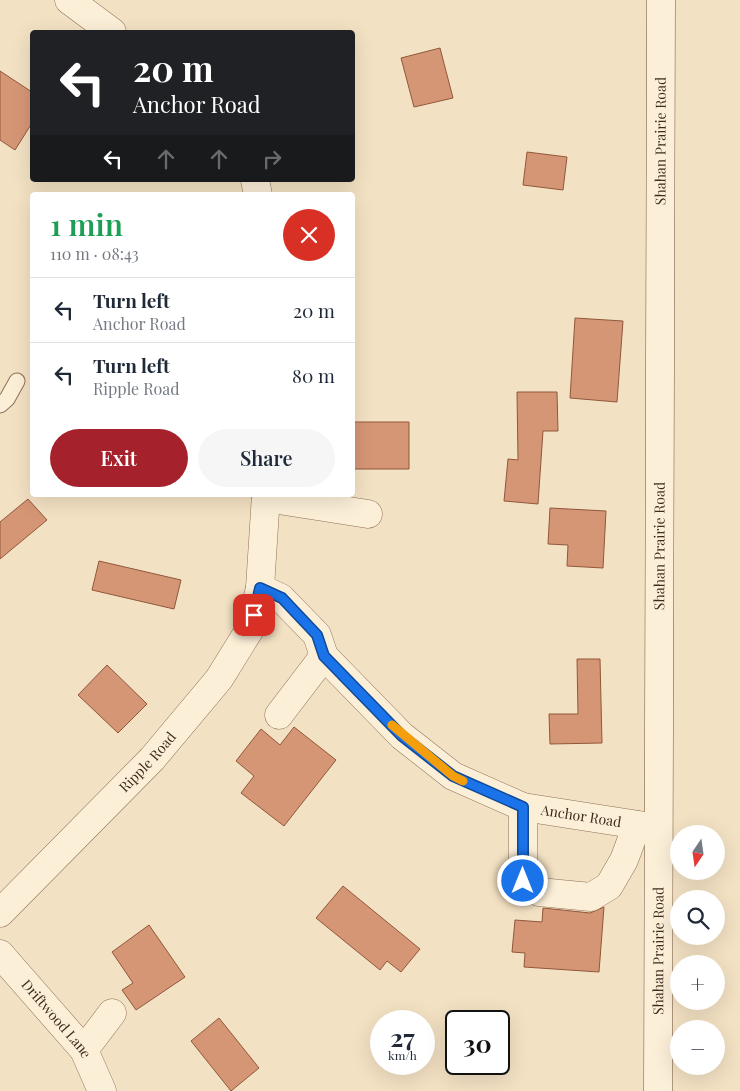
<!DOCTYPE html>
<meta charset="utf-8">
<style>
:root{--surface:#fff;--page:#f6f6f7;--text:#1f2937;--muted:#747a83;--line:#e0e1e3;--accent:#a5212b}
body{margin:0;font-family:"Playfair Display",serif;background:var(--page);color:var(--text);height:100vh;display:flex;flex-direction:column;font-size:19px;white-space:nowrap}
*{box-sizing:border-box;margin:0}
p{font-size:16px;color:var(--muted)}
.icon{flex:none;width:28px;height:28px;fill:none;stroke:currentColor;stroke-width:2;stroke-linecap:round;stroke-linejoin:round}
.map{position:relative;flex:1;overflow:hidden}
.sheet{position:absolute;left:30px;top:192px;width:325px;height:305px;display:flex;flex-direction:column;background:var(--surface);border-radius:5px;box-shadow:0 5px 20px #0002}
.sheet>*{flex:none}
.top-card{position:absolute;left:30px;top:30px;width:325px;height:152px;border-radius:5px;box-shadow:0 5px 20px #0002;background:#202124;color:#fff;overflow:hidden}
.needle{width:32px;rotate:193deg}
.fabs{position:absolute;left:670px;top:825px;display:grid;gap:10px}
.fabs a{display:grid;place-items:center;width:55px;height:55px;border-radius:50%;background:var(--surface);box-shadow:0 5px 20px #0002;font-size:25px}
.speed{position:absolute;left:370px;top:1010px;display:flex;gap:10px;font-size:25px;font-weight:700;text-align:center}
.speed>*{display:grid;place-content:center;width:65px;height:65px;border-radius:50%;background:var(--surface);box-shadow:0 5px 20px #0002;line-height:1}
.speed small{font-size:12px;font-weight:400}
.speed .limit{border:2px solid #111;border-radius:8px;background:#fff;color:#111}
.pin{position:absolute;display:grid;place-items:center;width:42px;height:42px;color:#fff;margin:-21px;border-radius:10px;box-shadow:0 2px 8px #0006}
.me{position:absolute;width:55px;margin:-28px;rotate:0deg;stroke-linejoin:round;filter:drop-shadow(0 0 4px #0008)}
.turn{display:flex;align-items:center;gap:18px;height:105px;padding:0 20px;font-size:22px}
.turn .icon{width:65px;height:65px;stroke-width:2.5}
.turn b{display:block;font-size:35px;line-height:42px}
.lanes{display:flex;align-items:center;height:48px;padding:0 20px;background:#0003;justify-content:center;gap:25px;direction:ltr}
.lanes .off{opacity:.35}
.round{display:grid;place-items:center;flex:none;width:52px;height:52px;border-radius:26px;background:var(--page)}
.headline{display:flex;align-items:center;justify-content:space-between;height:85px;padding:0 20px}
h1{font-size:30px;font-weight:600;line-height:38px;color:#1e9e55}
.primary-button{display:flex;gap:10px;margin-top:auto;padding:10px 20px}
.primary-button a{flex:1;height:58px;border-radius:30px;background:var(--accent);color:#fff;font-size:20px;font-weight:600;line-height:58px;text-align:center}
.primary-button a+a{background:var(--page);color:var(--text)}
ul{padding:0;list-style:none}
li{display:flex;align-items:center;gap:15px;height:65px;padding:0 20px;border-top:1px solid var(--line)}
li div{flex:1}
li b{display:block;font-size:19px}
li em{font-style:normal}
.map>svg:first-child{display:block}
.building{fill:#d59675;stroke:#91573b}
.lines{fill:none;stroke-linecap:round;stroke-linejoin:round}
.lane-casing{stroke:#907158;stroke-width:17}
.street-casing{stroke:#907158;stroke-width:29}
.secondary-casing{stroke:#71523b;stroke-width:29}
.lane{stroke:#fcefd8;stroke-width:15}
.street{stroke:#fcefd8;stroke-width:28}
.secondary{stroke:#fcefd8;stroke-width:28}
.route-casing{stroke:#114b97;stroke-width:12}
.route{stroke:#1a73e8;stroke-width:9}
.slow{stroke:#f59e0b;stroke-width:9}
.labels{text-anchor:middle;stroke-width:5;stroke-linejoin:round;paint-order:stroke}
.street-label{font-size:14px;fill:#3e2b1d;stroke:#f9ecd4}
</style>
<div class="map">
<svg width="740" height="1091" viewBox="0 0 740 1091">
<rect width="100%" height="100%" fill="#f3e1c3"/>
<path class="building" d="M 440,48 L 453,98 L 414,107 L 401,58 Z
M 0,71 L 32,92 L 32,123 L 15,150 L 0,140 Z
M 527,152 L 567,157 L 563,190 L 523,185 Z
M 575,318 L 623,321 L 617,402 L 570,398 Z
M 517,392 L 557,392 L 558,431 L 543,431 L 538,504 L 504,501 L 508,459 L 518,460 Z
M 352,422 L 409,422 L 409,469 L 352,469 Z
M 28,499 L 47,520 L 0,559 L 0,522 Z
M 550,508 L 606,511 L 603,568 L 567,566 L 568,545 L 548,544 Z
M 99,561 L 181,580 L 174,609 L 92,590 Z
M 577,659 L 600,659 L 602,743 L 550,744 L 549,714 L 578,714 Z
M 107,665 L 147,704 L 118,733 L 78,695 Z
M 294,727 L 336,760 L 284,826 L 241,793 L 254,776 L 236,761 L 261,729 L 280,745 Z
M 343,886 L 420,949 L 401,972 L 387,961 L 380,970 L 316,918 Z
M 604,907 L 599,972 L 524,967 L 525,953 L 512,952 L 515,920 L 542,922 L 543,908 L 590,913 Z
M 149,925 L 185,977 L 136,1010 L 122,990 L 133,983 L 112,952 Z
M 219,1018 L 259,1068 L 231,1091 L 191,1041 Z"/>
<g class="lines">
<defs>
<path id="lane" d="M 0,405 L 7,399 L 17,381"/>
<g id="street">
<path d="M 69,0 L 112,32"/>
<path d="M 255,180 L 258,195"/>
<path d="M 266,498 L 368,514"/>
<path id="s1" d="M 260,588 L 281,598 L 317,635 L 324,656 L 402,736 L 453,776 L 523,807 L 658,828"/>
<path d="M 279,715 L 324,656"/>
<path d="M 523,807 L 523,881 L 539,892 L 591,897 L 609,886 L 624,860 L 637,825"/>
<path id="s2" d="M 0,913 L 152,759 L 219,679 L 250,629 L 260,588 L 266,495"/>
<path id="s3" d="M 0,954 L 84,1050 L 102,1091"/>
<path d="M 84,1050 L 112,1013"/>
</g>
<g id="secondary">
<path id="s4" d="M 658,1091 L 661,0"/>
</g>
</defs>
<use href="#lane" class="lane-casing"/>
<use href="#street" class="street-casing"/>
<use href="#secondary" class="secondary-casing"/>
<use href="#lane" class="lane"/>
<use href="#street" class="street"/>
<use href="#secondary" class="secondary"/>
</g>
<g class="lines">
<defs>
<path id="route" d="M 254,615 L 260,588 L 282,598 L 317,635 L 324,656 L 402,736 L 453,776 L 523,807 L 523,881"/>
</defs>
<use href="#route" class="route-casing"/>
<use href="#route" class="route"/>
<path class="slow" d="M 392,725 L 453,776 L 463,781"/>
</g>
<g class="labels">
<g class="street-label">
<text dy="5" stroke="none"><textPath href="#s4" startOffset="950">Shahan Prairie Road</textPath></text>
<text dy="5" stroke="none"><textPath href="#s4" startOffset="545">Shahan Prairie Road</textPath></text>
<text dy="5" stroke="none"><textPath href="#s2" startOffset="211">Ripple Road</textPath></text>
<text dy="5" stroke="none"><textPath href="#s1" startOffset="409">Anchor Road</textPath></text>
<text dy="5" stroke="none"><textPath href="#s4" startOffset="140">Shahan Prairie Road</textPath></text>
<text dy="5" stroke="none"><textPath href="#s3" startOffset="86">Driftwood Lane</textPath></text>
</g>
</g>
</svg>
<div class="fabs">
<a><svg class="needle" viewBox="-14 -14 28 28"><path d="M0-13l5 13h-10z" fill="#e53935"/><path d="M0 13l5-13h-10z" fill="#747a83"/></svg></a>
<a><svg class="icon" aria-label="search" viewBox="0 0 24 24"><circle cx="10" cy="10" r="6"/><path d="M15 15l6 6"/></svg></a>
<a>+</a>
<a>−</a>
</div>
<div class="speed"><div>27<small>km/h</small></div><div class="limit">30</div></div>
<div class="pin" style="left:254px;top:615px;background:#d93025"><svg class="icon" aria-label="arrive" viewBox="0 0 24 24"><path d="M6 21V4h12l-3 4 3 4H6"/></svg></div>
<svg class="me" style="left:523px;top:881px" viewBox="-20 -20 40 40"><circle r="17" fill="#1a73e8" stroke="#fff" stroke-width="3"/><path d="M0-11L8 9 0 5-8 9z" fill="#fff"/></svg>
<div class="top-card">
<div class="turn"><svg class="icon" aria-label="left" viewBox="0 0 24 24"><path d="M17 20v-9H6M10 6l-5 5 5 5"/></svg><div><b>20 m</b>Anchor Road</div></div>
<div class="lanes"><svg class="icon" aria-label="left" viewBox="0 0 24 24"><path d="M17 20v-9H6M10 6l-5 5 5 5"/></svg><svg class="icon off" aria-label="ahead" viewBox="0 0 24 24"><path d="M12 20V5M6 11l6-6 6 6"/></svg><svg class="icon off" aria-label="ahead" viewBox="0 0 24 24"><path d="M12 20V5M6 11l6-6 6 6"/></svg><svg class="icon off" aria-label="right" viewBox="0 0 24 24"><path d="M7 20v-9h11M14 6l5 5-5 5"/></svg></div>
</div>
<section class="sheet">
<div class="headline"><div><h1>1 min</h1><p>110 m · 08:43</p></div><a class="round" style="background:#d93025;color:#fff"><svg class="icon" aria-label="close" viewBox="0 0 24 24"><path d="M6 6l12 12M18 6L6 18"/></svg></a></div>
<ul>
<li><svg class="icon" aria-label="left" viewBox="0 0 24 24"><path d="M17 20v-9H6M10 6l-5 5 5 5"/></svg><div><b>Turn left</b><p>Anchor Road</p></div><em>20 m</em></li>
<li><svg class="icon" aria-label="left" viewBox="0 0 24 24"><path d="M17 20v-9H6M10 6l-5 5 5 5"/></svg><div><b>Turn left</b><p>Ripple Road</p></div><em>80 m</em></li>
</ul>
<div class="primary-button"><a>Exit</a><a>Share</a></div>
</section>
</div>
